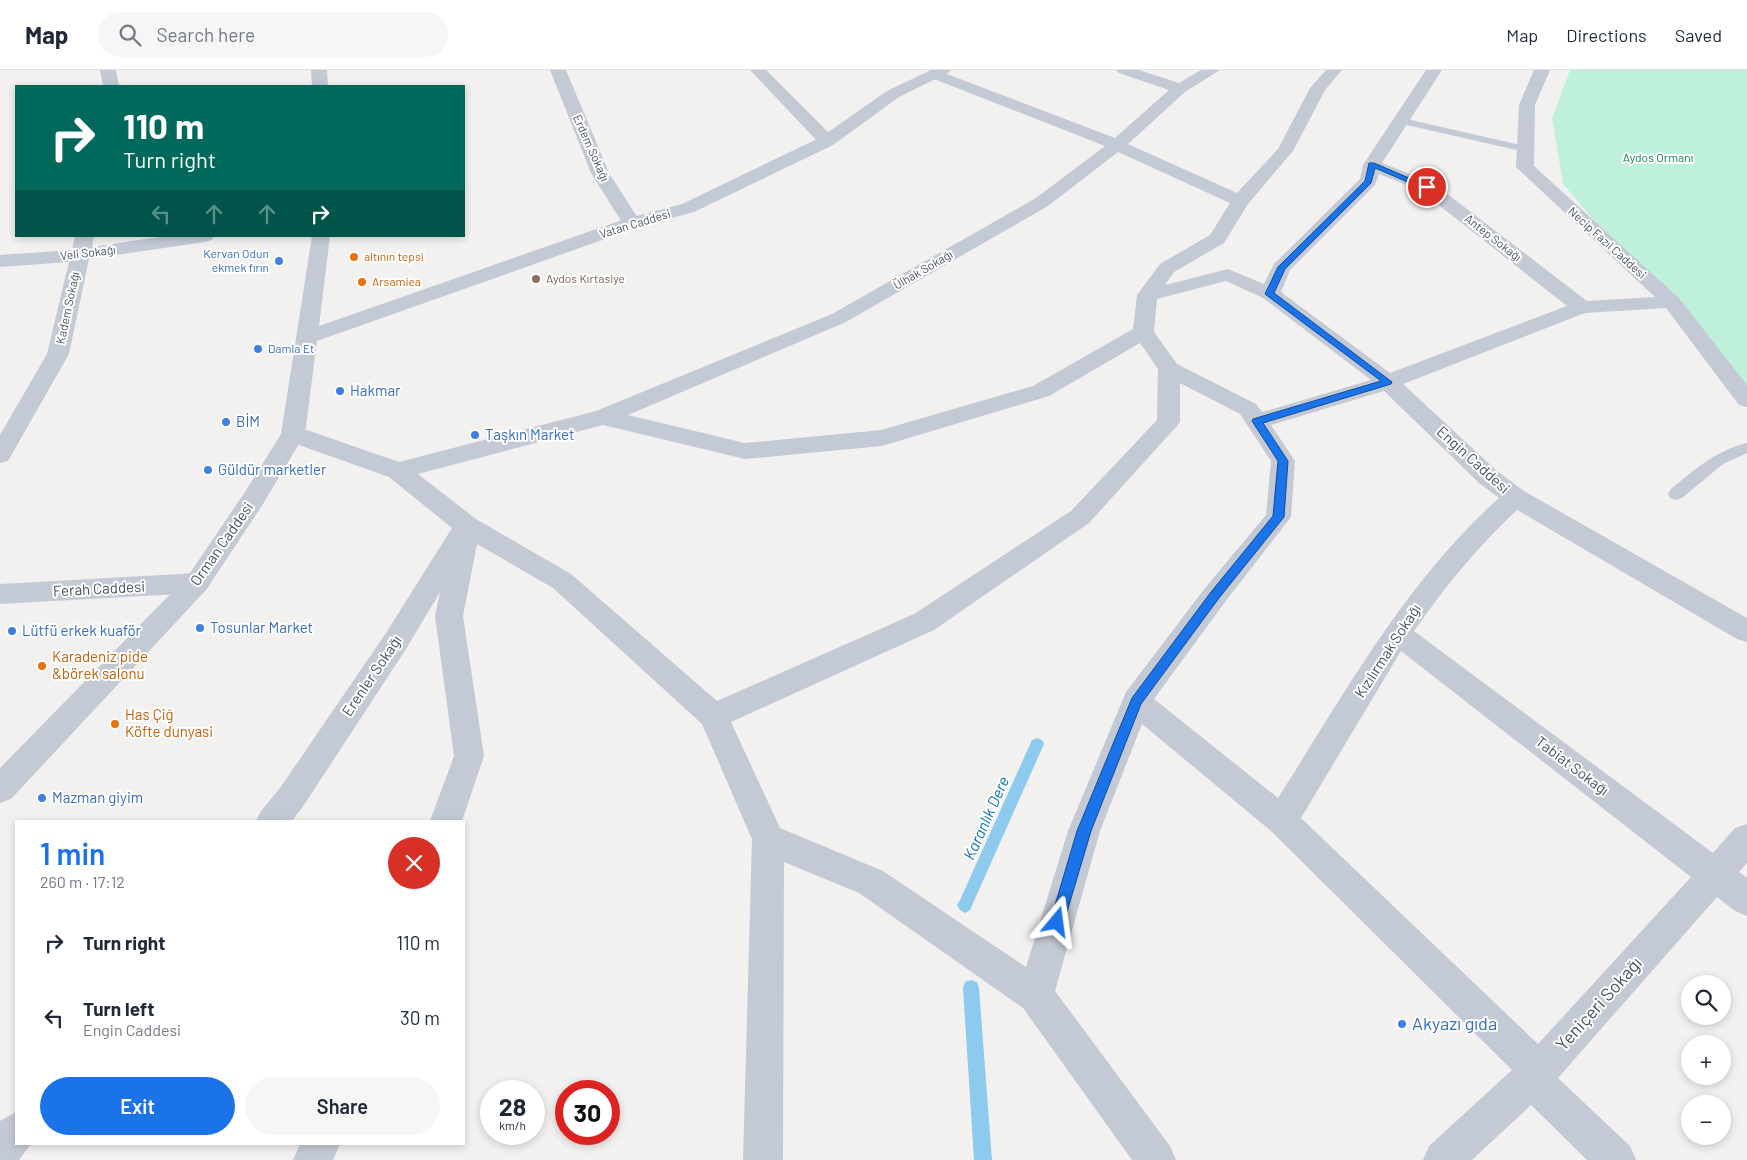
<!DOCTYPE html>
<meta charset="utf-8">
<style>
:root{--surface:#fff;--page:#f6f6f7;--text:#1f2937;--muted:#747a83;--line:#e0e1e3;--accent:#1a73e8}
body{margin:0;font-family:Barlow,sans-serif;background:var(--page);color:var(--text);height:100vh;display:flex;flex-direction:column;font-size:19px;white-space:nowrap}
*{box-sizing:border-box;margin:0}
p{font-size:16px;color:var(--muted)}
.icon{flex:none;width:28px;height:28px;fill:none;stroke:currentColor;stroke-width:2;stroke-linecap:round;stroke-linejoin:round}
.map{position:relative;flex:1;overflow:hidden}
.sheet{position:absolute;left:15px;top:750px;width:450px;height:325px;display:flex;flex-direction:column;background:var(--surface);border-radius:0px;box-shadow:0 2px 8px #0003}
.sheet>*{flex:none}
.banner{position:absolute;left:15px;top:15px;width:450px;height:152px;border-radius:0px;box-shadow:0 2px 8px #0003;background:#00695c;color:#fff;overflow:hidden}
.controls{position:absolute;left:1681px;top:905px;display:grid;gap:10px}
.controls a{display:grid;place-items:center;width:50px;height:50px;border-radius:50%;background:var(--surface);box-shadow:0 2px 8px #0003;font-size:25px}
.speed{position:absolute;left:480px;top:1010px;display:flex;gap:10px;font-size:25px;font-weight:700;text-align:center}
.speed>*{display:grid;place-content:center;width:65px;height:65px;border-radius:50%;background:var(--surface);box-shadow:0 2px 8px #0003;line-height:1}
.speed small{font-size:12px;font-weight:400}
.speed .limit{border:8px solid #d22;background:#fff;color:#111}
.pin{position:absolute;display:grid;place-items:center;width:42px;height:42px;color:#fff;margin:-21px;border:2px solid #fff;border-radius:50%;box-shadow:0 1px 5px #0007}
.me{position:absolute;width:55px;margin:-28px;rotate:16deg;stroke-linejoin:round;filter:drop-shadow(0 0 4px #0008)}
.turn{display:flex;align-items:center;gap:18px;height:105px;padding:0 25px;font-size:22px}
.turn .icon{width:65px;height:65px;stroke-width:2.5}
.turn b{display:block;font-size:35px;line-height:42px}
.lanes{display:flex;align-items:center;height:48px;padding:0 25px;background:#0003;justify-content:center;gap:25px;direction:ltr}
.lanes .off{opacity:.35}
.round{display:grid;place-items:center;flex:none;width:52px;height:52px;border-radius:26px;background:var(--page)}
.overview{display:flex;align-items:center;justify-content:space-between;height:85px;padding:0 25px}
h1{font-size:30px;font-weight:600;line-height:38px;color:var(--accent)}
.cta{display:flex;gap:10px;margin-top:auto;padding:10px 25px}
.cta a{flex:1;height:58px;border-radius:30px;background:var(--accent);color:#fff;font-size:20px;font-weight:600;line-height:58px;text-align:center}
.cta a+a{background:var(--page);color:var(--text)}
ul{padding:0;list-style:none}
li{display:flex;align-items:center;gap:15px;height:75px;padding:0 25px}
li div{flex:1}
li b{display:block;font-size:19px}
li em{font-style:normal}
header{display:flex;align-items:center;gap:30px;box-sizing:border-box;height:70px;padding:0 25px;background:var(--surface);border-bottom:1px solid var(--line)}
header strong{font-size:24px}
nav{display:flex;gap:28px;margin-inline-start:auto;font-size:18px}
.search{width:350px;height:45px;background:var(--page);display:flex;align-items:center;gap:12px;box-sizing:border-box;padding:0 18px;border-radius:28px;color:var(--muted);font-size:19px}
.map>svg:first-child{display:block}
.green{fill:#bff0d9}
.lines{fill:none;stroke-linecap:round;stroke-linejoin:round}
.stream{fill:#8ccbed;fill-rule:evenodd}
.service{fill:#c4cad5;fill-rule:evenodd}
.minor{fill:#c4cad5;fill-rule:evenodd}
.tertiary{fill:#c4cad5;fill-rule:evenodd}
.route{fill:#1a73e8;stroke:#114b97}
.food-dot{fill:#e8710a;stroke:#fff;stroke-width:2}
.shop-dot{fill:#3f7fe0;stroke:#fff;stroke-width:2}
.education-dot{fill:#8d6e63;stroke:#fff;stroke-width:2}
.labels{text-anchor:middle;stroke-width:4;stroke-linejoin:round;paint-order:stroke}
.far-street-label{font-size:12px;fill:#48505e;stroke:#fff}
.far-park-label{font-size:12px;fill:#16815b;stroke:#fff}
.far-shop-label{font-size:12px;fill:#366cbe;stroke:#fff;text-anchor:end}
.far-food-label{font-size:12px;fill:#c56008;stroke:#fff;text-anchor:start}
.far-education-label{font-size:12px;fill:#785e54;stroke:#fff;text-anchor:start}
.shop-label{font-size:15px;fill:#366cbe;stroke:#fff;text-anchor:start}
.street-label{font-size:15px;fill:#48505e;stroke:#fff}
.food-label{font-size:15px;fill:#c56008;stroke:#fff;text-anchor:start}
.water-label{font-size:16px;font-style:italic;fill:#0b75ae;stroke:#fff}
.near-street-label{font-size:18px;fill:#48505e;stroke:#fff}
.near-shop-label{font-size:18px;fill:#366cbe;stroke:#fff;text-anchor:start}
</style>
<header>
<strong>Map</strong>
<div class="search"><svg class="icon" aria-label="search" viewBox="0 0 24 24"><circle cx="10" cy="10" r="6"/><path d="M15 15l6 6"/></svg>Search here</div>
<nav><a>Map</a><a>Directions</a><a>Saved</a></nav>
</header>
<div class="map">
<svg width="1747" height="1090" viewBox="0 0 1747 1090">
<rect width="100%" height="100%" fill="#f3f0f0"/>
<path class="green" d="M 1570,0 L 1747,0 L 1747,328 L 1563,114 L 1552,48 Z"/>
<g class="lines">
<path class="stream" d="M 1037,668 L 1042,670 L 1044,674 L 970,840 L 965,843 L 960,840 L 957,835 L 960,830 L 1032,670 Z
M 971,910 L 977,912 L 979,918 L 992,1090 L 974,1090 L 963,918 L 965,912 Z"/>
<path class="service" d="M 1402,48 L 1525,76 L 1531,79 L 1525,82 L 1398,53 L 1396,51 L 1398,49 Z
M 1747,373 L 1747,383 L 1723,394 L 1682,428 L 1676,430 L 1670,428 L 1668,424 L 1670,420 C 1695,399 1715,381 1747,373 Z"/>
<path class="minor" d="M 100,0 L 116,0 L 119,16 L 103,16 Z
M 550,0 L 566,0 L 609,103 L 641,153 L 639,157 L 632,159 L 625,157 L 591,103 Z
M 750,0 L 766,0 L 833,67 L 835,71 L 833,75 L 821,75 Z
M 932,0 L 939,1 L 1115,68 L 1169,20 L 1119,3 L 1116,0 L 1139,0 L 1179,13 L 1201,0 L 1220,0 L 1185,22 L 1128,74 L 1237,123 L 1278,79 L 1310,18 L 1326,0 L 1342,0 L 1325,20 L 1293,81 L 1248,134 L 1224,173 L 1174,202 L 1165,215 L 1228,199 L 1264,214 L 1274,194 L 1360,109 L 1363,95 L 1426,0 L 1442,0 L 1382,93 L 1433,113 L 1587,231 L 1655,227 L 1516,97 L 1519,35 L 1534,0 L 1550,0 L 1535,35 L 1534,96 L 1679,228 L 1747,315 L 1747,337 L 1739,335 L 1666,238 L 1585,243 L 1403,314 L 1497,401 L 1524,421 L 1747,548 L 1747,572 L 1737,569 L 1517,440 C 1478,476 1445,517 1414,561 L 1713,783 L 1735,758 L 1747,754 L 1747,793 L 1739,802 L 1747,808 L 1747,846 L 1735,841 L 1717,827 L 1558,1008 L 1630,1076 L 1636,1090 L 1587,1090 L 1531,1035 L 1472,1090 L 1423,1090 L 1429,1076 L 1512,1000 L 1271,761 L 1142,654 L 1100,761 L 1055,921 L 1170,1076 L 1176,1090 L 1132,1090 L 1023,938 L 859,823 L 784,792 L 783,1090 L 743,1090 L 752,769 L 702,654 L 553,518 L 477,474 L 463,546 L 484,686 L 462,751 L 430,751 L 454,686 L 435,546 L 440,522 L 406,579 L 302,738 L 292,751 L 256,751 L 261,741 L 280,718 L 386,563 L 452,458 L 389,407 L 285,370 L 281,364 L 285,358 L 293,356 L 301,358 L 399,392 L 596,341 L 832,244 L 1036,128 L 1105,76 L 929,7 L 926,4 ZM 1118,82 L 1230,133 L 1210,165 L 1160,194 L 1137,225 L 1133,259 L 1033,316 L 881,360 L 745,373 L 628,345 L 846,252 L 1048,136 ZM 1379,104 L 1421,121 L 1567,236 L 1390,303 L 1281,222 L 1290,200 L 1375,115 ZM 1226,211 L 1263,228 L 1371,310 L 1262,342 L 1256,334 L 1177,294 L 1154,262 L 1157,229 ZM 1140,273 L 1158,299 L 1157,350 L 1071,441 L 914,544 L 717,631 L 571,504 L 476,449 L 418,404 L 603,355 L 745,389 L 882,376 L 1049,326 ZM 1180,313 L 1240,344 L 1271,391 L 1266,445 L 1205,518 L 1126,622 L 1068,761 L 1026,897 L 883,801 L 780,758 L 731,652 L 934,560 L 1089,453 L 1176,357 L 1180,352 ZM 1384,321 L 1479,413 L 1499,428 C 1405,512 1345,623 1278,728 L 1154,629 L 1225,532 L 1291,447 L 1295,391 L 1271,355 ZM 1401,581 L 1691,807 L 1538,974 L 1301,748 Z
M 75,166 L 94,166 L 92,177 L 166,166 L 214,166 L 212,170 L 205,172 L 89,189 L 69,284 L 8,391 L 0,393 L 0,365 L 47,284 L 69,192 L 0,197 L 0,185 L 72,180 Z
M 197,503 L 206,506 L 210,513 L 206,520 L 197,523 L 0,534 L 0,514 Z
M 16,1042 L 16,1074 L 31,1074 L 19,1090 L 0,1090 L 0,1051 Z
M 300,1074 L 340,1074 L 333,1090 L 293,1090 Z"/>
<path class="tertiary" d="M 311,0 L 327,0 L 328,16 L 312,16 Z
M 931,0 L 951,0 L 948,3 L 899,27 L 833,75 L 694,142 L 639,157 L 317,271 L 305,364 L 263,434 L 206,520 L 11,729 L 0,733 L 0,698 L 188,506 L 245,422 L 281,364 L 312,166 L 330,166 L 319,256 L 625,149 L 682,134 L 821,67 L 887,21 Z"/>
</g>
<path class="route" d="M 1369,93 L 1374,93 L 1430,117 L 1424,119 L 1375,98 L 1371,113 L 1285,199 L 1274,223 L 1392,312 L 1391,314 L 1263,353 L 1288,391 L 1284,447 L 1219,528 L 1141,634 L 1091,761 L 1064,852 L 1062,857 L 1057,859 L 1052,857 L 1050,852 L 1077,761 L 1132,628 L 1211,522 L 1273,446 L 1278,391 L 1252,351 L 1253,349 L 1381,311 L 1265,224 L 1278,197 L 1365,111 Z"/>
<g class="food-dot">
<circle cx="354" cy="187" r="5"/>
<circle cx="362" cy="212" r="5"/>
<circle cx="42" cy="596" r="5"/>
<circle cx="115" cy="654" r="5"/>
</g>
<g class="shop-dot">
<circle cx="279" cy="191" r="5"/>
<circle cx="258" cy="279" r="5"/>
<circle cx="340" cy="321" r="5"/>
<circle cx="226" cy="352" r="5"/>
<circle cx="475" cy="365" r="5"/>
<circle cx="208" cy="400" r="5"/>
<circle cx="200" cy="558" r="5"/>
<circle cx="12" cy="561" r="5"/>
<circle cx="42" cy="728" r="5"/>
<circle cx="1402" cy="954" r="5"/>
</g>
<circle class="education-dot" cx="536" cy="209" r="5"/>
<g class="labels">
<g class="far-street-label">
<text transform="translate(591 78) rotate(66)" y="4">Erdem Sokağı</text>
<text transform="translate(635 154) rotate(-17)" y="4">Vatan Caddesi</text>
<text transform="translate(1493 168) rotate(38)" y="4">Antep Sokağı</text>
<text transform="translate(1607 173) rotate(42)" y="4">Necip Fazıl Caddesi</text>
<text transform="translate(88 183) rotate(-7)" y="4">Veli Sokağı</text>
<text transform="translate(923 200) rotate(-30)" y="4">Ülhak Sokağı</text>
<text transform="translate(68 238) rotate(-78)" y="4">Kadem Sokağı</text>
</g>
<g class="far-park-label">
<text x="1658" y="92">Aydos Ormanı</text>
</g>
<g class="far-shop-label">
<text x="269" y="188">Kervan Odun<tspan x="269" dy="14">ekmek fırın</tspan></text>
<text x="268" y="283" text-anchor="start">Damla Et</text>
</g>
<g class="far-food-label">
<text x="364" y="191">altının tepsi</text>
<text x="372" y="216">Arsamiea</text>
</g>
<g class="far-education-label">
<text x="546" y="213">Aydos Kırtasiye</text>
</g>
<g class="shop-label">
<text x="350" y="326">Hakmar</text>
<text x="236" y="357">BİM</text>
<text x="485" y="370">Taşkın Market</text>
<text x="218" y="405">Güldür marketler</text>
<text x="210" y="563">Tosunlar Market</text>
<text x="22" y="566">Lütfü erkek kuaför</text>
<text x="52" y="733">Mazman giyim</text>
</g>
<g class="street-label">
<text transform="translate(1473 390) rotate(42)" y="5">Engin Caddesi</text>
<text transform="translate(222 474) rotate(-55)" y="5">Orman Caddesi</text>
<text transform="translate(99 519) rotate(-3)" y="5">Ferah Caddesi</text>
<text transform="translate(1388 581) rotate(-57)" y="5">Kızılırmak Sokağı</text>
<text transform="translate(372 606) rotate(-56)" y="5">Erenler Sokağı</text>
<text transform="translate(1572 696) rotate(37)" y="5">Tabiat Sokağı</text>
</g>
<g class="food-label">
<text x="52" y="592">Karadeniz pide<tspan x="52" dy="17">&amp;börek salonu</tspan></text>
<text x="125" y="650">Has Çiğ<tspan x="125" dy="17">Köfte dunyasi</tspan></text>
</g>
<g class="water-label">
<text transform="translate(986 748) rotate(-66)" y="6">Karanlık Dere</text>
</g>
<g class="near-street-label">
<text transform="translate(1599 934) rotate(-48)" y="6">Yeniçeri Sokağı</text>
</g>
<g class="near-shop-label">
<text x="1412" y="960">Akyazı gıda</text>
</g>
</g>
</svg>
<div class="controls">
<a><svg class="icon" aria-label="search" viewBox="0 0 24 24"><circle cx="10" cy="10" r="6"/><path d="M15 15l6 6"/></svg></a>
<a>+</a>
<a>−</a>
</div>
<div class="speed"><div>28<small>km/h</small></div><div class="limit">30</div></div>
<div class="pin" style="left:1427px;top:117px;background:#d93025"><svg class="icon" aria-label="arrive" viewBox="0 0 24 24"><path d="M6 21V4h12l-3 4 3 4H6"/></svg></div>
<svg class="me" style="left:1057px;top:852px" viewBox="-20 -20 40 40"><path d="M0-17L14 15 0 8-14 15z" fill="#1a73e8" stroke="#fff" stroke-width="4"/></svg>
<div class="banner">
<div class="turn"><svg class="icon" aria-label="right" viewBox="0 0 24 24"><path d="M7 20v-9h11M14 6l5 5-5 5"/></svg><div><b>110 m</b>Turn right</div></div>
<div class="lanes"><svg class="icon off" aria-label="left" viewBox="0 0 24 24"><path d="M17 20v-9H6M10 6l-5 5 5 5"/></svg><svg class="icon off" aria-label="ahead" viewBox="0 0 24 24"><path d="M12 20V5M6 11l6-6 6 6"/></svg><svg class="icon off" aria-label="ahead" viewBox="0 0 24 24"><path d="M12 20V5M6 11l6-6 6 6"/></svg><svg class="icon" aria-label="right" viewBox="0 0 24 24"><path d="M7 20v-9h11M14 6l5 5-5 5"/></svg></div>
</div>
<section class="sheet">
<div class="overview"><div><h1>1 min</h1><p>260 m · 17:12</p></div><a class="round" style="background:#d93025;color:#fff"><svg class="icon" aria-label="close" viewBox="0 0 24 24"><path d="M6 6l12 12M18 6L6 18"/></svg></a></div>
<ul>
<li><svg class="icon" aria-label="right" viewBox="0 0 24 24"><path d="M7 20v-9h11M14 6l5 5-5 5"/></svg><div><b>Turn right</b></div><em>110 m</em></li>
<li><svg class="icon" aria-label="left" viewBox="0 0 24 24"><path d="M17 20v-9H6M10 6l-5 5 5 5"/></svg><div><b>Turn left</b><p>Engin Caddesi</p></div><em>30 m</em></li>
</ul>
<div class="cta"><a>Exit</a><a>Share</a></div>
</section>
</div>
